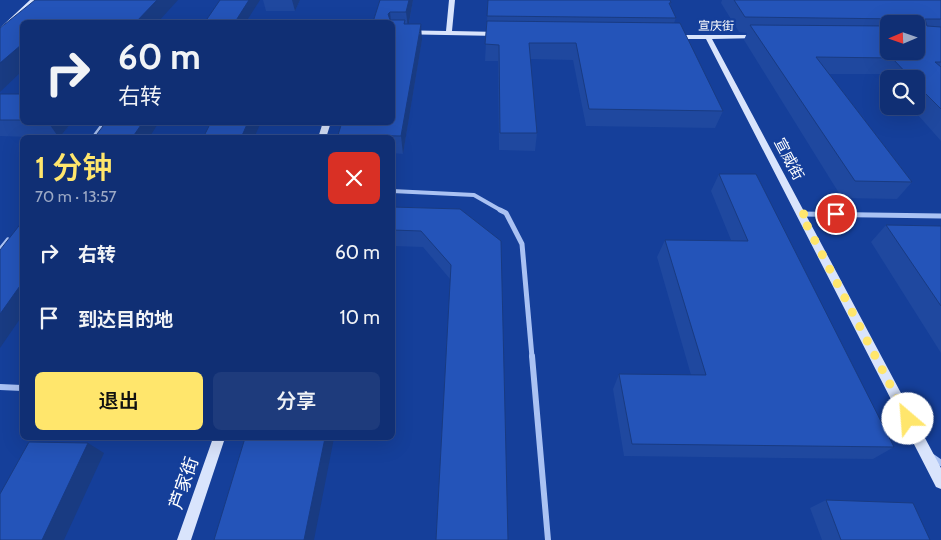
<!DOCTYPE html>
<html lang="zh">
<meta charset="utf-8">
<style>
:root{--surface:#102f74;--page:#1e3b7c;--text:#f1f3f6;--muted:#9ca9c5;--line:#304a86;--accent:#ffe66c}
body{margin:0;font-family:Cabin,"Noto Sans SC",sans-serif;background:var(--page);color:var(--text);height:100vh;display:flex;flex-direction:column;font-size:19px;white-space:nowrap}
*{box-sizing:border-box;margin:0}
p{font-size:16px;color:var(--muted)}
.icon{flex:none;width:28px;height:28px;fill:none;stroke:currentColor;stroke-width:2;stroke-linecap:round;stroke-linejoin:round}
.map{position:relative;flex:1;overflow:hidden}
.panel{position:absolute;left:20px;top:135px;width:375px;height:305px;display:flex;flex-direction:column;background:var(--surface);border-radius:8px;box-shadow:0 5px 20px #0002,0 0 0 1px var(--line)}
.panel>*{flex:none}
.top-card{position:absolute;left:20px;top:20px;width:375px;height:105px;border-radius:8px;box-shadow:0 5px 20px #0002,0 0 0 1px var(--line);background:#102f74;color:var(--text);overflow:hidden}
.needle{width:32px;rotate:268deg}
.buttons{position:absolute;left:880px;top:15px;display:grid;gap:10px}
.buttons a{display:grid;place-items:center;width:45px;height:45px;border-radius:8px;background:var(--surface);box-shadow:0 5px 20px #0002,0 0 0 1px var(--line);font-size:25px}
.pin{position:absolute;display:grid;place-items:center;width:42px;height:42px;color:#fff;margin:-21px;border:2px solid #fff;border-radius:50%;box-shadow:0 1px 5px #0007}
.me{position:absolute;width:55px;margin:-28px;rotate:333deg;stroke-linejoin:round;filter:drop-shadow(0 0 4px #0008)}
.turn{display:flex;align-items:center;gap:18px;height:105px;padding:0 15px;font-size:22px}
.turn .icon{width:65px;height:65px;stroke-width:2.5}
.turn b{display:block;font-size:35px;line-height:42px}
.round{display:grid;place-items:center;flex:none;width:52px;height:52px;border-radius:8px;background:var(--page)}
.head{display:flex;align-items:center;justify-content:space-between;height:85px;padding:0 15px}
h1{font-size:30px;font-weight:600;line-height:38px;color:var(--accent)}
.action{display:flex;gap:10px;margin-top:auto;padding:10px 15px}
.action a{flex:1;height:58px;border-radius:8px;background:var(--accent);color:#111;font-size:20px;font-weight:600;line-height:58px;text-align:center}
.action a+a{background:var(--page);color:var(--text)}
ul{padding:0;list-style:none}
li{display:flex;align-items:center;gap:15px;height:65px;padding:0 15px}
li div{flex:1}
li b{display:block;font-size:19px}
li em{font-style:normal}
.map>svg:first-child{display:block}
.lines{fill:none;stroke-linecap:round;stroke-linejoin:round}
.street-far2{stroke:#aac2f3;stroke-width:4}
.street-far1{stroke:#aac2f3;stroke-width:5}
.street{stroke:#aac2f3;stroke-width:6}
.secondary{fill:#d9e4fc;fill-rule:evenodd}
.wall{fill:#1f489f;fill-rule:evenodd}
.shaded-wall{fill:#193b82}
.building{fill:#2454b9;stroke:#193b82}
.route{stroke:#ffe66c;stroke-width:9;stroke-dasharray:0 16.2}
.labels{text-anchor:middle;stroke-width:5;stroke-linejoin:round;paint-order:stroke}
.far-street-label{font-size:12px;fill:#fff;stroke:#153f9a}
.street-label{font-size:15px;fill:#fff;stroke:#153f9a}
.near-street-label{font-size:18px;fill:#fff;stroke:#153f9a}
</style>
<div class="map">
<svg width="941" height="540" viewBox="0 0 941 540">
<rect width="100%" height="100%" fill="#153f9a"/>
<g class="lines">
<path class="street-far2" d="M 93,138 L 105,122
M 392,191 L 474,195 L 502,211"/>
<path class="street-far1" d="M 500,210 L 506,213 L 522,244 L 532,357
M 801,214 L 941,216
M 0,250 L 8,240"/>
<path class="street" d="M 532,356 L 548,540
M 0,387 L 22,388
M 931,456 L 941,463"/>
<path class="secondary" d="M 30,0 L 36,0 L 0,33 L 0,28 Z
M 449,0 L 455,0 L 452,31 L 499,32 L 502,34 L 499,36 L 392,34 L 392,30 L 446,31 Z
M 759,35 L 761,36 L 761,38 L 712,39 L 941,468 L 941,489 L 936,487 L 706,39 L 673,39 L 670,37 L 673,35 Z
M 323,122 L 331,122 L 326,138 L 318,138 Z
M 213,438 L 225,438 L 191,540 L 177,540 Z"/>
</g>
<path class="wall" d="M 263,0 L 300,0 L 295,11 L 266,11 Z
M 380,0 L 413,0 L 409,24 L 422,40 L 403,154 L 392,153 L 392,138 L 338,138 L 338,135 Z
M 488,0 L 671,3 L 670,6 L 676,18 L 674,23 L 723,111 L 715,128 L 586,126 L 573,60 L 530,59 L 537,133 L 535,151 L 499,150 L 498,61 L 485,61 Z
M 722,0 L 941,0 L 941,141 L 910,106 L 916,106 L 916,79 L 889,79 L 889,83 L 881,74 L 829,74 L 912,182 L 897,199 L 842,198 L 744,40 L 747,33 L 739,32 L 721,3 ZM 889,24 L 916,24 L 889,51 Z
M 0,94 L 22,94 L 22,122 L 72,122 L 59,138 L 0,136 Z
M 719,174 L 894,447 L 873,459 L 624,456 L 613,389 L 619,374 L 691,375 L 657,257 L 665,240 L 731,240 L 711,191 Z
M 392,207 L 460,209 L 450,279 L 423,247 L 392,246 Z
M 886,225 L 941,226 L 941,353 L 871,242 Z
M 826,500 L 930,540 L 822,540 L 810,508 Z"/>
<path class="shaded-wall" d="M 157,0 L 178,0 L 158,22 L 136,22 Z
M 249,0 L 260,0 L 246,22 L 235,22 Z
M 292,0 L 300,0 L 295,11 Z
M 409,0 L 413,0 L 408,28 L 406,12 Z
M 390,12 L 391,22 L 388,14 Z
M 421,24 L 422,40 L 403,154 L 401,136 Z
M 21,45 L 22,46 L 22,71 L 0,92 L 0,63 Z
M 48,122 L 72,122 L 59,138 Z
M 143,122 L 159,122 L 149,138 L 132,138 Z
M 248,122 L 261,122 L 254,138 L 241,138 Z
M 22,283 L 22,316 L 0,348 L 0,314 Z
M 325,438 L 334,438 L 314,540 L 304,540 Z
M 88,443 L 104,453 L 64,540 L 42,540 Z"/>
<path class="building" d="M 35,0 L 157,0 L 136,22 L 22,22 L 22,45 L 21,45 L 0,63 L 0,28 Z
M 220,0 L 249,0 L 235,22 L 205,22 Z
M 380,0 L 409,0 L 406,12 L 390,12 L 388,14 L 390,20 L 405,20 L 404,24 L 421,24 L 401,136 L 338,135 L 342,122 L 392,122 L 392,22 L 373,22 Z
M 488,0 L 670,0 L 671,3 L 669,3 L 676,18 L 487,16 Z
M 734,0 L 941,0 L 941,19 L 925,19 L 927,26 L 941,27 L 941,62 L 935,62 L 941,67 L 941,109 L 916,84 L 916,79 L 912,79 L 892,58 L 816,57 L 912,182 L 855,181 L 750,25 L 889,26 L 889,51 L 916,51 L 916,24 L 901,24 L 900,19 L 745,17 Z
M 487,21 L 680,23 L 723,111 L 589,109 L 576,43 L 529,43 L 537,133 L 500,133 L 499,45 L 485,44 Z
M 0,94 L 22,94 L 22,120 L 0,120 Z
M 106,122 L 143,122 L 132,138 L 94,138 Z
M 211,122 L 248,122 L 241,138 L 203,138 Z
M 719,174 L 756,174 L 894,447 L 632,444 L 619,374 L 706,375 L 665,240 L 748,241 Z
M 392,207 L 460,209 L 501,241 L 508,540 L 436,540 L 451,265 L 421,231 L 392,230 Z
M 22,222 L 22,283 L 0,314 L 0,250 Z
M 886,225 L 941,226 L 941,306 Z
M 245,438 L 325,438 L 304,540 L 214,540 Z
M 29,442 L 88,443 L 42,540 L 0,540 L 0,494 Z
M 826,500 L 913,503 L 930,540 L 841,540 Z"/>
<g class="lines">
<path class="route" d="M 836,214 L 801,214 L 908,419"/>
</g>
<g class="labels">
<g class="far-street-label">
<text transform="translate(716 26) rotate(1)" y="4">宣庆街</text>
</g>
<g class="street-label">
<text transform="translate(789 159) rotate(62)" y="5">宣威街</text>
</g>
<g class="near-street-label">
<text transform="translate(184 483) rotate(-71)" y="6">芦家街</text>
</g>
</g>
</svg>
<div class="buttons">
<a><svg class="needle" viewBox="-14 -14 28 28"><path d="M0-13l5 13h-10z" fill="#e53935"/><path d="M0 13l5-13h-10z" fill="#9ca9c5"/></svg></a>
<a><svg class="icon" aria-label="search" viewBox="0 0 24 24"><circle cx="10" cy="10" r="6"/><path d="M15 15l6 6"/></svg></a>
</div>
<div class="pin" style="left:836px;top:214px;background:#d93025"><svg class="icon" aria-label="arrive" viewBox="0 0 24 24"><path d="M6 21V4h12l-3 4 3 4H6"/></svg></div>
<svg class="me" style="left:908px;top:419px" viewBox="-20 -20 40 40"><circle r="19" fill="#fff"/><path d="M0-13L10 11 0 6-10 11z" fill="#ffe66c"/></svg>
<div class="top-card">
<div class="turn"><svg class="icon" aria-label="right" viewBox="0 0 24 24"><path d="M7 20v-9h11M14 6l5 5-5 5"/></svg><div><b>60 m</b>右转</div></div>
</div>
<section class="panel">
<div class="head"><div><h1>1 分钟</h1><p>70 m · 13:57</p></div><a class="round" style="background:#d93025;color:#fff"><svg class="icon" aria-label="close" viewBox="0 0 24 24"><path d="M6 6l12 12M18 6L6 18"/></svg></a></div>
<ul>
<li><svg class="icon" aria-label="right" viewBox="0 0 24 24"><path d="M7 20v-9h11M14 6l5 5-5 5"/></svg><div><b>右转</b></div><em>60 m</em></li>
<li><svg class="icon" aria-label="arrive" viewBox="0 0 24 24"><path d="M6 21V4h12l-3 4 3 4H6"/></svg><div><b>到达目的地</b></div><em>10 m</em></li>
</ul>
<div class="action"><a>退出</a><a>分享</a></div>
</section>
</div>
